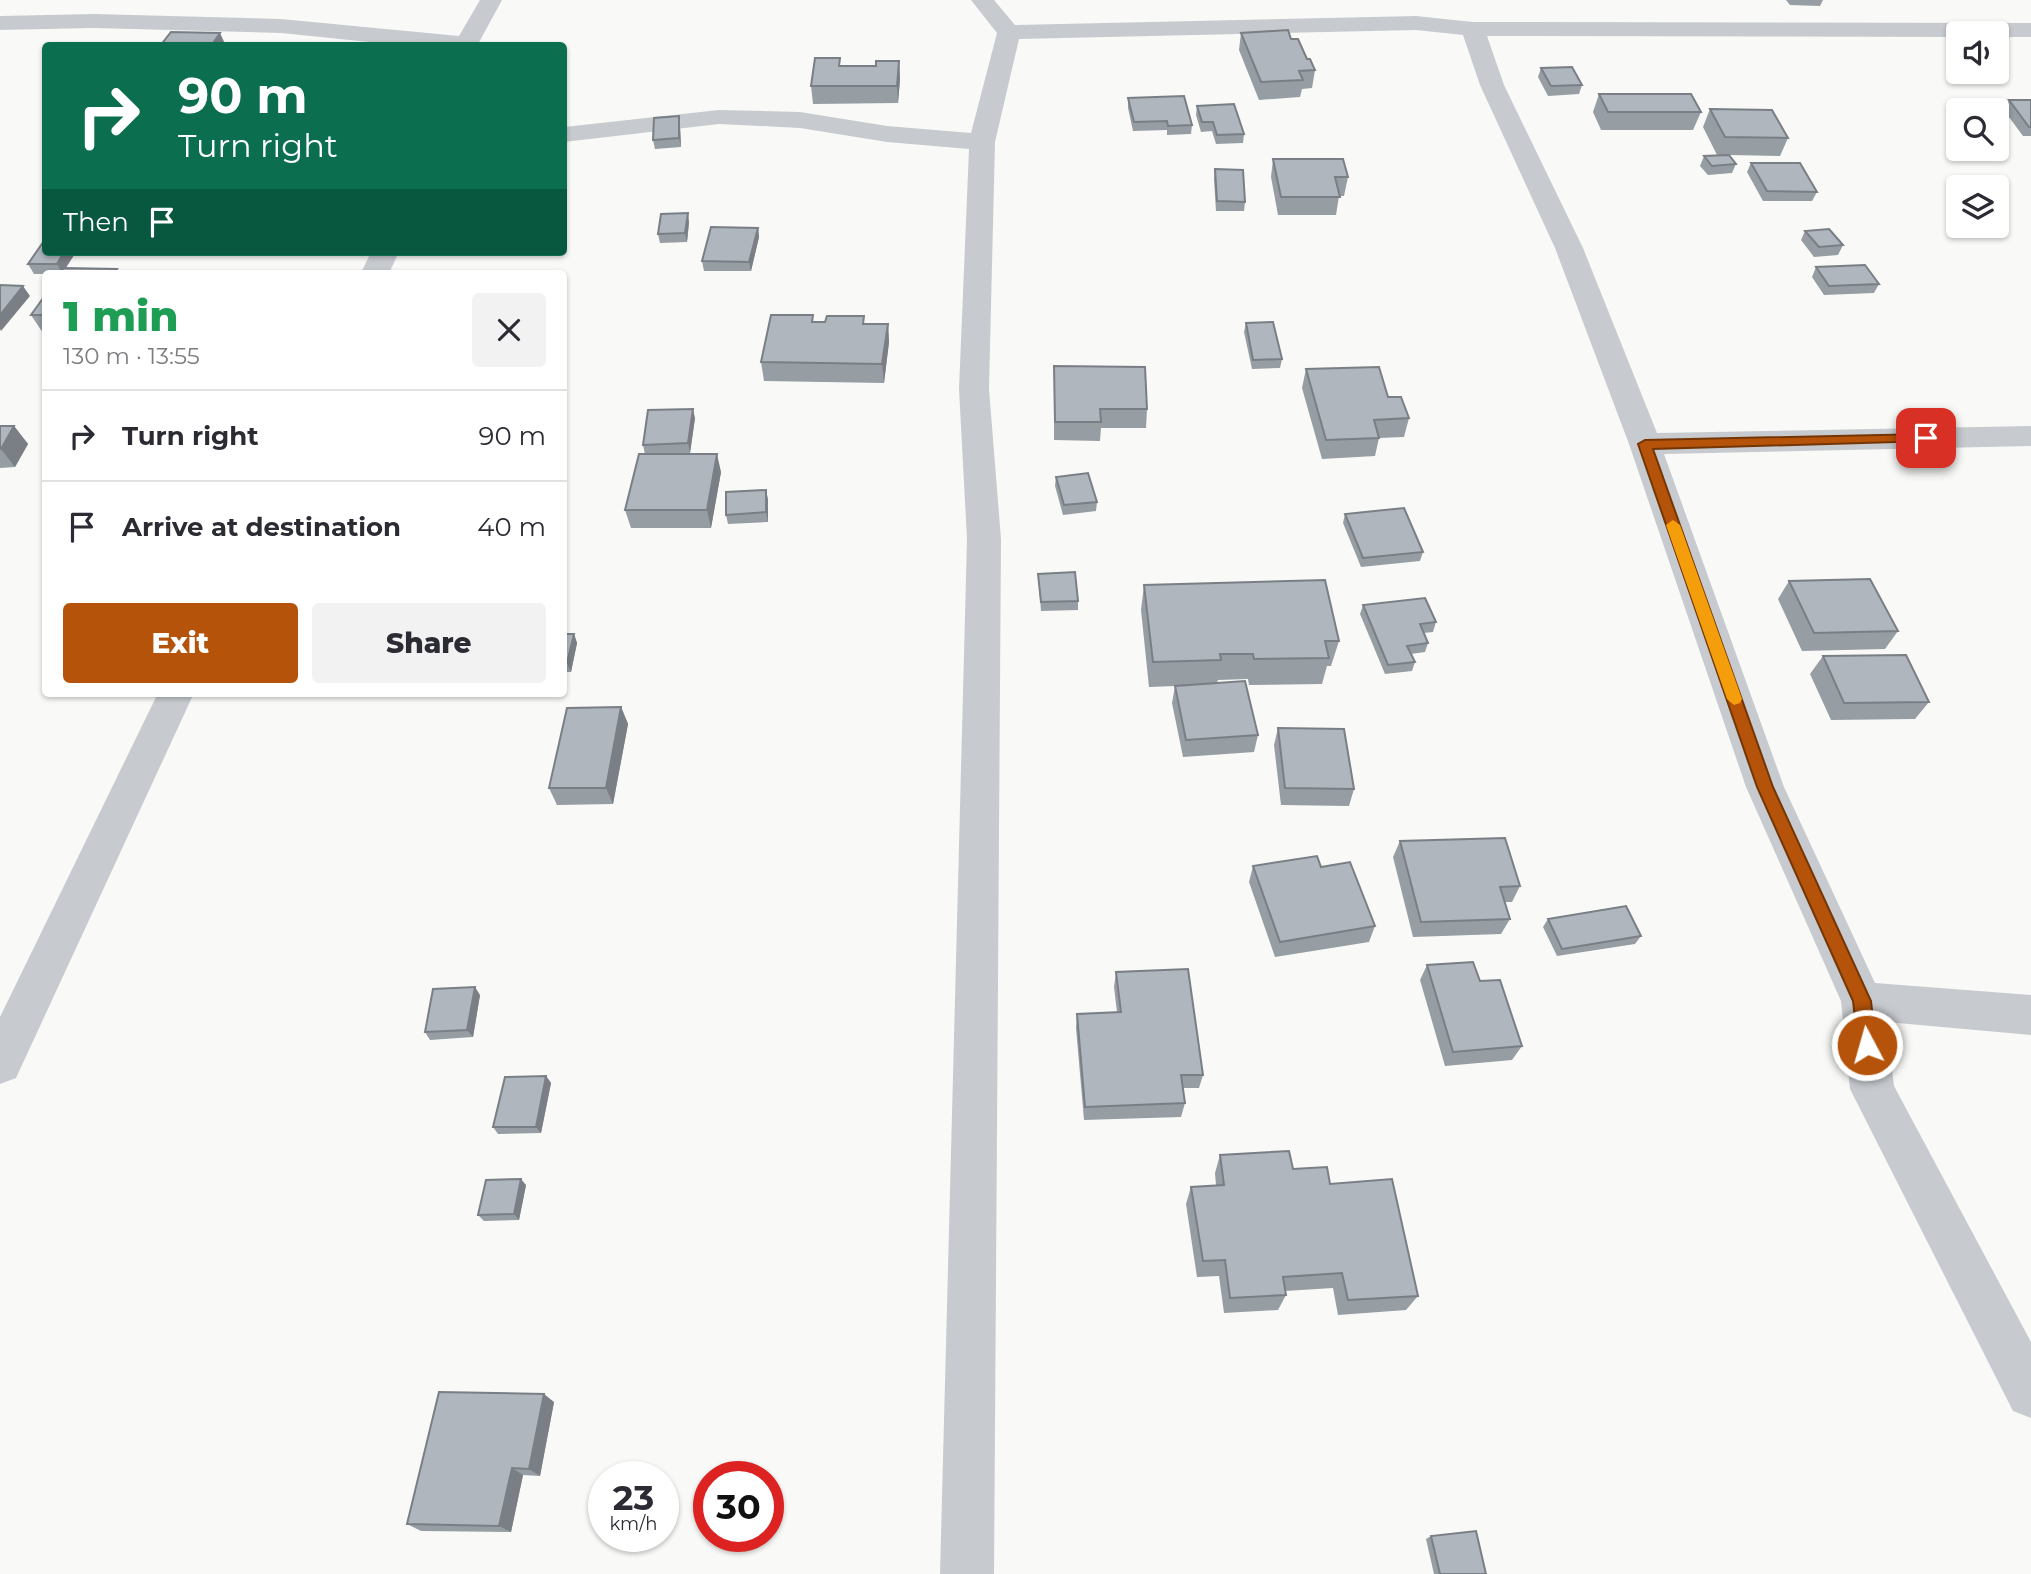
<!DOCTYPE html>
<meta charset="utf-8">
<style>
:root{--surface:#fff;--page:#f2f2f3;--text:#2b2b33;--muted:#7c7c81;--line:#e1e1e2;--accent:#b45309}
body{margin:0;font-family:Montserrat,sans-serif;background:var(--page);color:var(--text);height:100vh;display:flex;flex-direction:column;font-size:26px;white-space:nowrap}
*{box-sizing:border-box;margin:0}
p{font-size:23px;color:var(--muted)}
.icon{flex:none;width:38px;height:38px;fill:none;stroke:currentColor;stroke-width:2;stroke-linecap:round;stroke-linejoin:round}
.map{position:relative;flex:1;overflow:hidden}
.drawer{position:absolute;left:42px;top:270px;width:525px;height:427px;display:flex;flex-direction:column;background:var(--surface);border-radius:7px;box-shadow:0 2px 5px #0004}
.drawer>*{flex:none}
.guide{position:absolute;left:42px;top:42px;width:525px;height:214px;border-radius:7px;box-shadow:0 2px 5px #0004;background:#0b6e4f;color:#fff;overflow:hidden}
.fabs{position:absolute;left:1946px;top:21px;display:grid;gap:14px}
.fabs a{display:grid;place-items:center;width:63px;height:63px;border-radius:7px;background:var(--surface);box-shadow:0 2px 5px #0004;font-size:35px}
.speed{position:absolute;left:588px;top:1461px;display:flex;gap:14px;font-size:35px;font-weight:700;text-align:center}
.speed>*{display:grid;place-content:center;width:91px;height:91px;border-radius:50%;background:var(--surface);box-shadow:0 2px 5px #0004;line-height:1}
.speed small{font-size:18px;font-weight:400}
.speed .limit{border:10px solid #d22;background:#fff;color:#111}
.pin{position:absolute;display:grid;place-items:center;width:60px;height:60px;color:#fff;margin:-30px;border-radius:14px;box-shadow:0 4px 10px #0006}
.me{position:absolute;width:77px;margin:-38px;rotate:354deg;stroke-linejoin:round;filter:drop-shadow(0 0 5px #0008)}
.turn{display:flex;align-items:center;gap:24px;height:147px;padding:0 21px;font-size:32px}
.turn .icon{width:91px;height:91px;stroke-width:2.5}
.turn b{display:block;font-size:49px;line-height:60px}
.then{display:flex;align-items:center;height:66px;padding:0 21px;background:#0003;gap:14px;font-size:26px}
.round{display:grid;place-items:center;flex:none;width:74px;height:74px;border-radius:7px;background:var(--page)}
.summary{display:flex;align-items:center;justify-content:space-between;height:119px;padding:0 21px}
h1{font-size:42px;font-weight:800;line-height:52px;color:#1e9e55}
.cta{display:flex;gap:14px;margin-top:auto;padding:14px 21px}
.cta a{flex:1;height:80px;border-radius:7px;background:var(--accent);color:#fff;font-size:28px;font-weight:800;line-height:80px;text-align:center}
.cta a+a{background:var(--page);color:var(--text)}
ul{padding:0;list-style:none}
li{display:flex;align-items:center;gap:21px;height:91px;padding:0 21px;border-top:2px solid var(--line)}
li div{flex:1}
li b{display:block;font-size:26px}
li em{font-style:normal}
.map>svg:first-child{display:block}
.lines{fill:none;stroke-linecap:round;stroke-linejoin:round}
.minor{fill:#c7cbcf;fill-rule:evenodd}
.wall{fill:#969da3}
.shaded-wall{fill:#7a7f85}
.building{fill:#afb6be;stroke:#7a7f85;stroke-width:2}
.route{fill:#b45309;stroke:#753606;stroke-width:2}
.slow{fill:#f59e0b}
</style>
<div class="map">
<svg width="2031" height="1574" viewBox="0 0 2031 1574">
<rect width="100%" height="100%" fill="#f9faf7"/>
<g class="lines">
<path class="minor" d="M 480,0 L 502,0 L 477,46 L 409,46 L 281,33 L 94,28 L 0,30 L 0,16 L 94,14 L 281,19 L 459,36 Z
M 971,0 L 994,0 L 1015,25 L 1416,16 L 1473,22 L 2031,23 L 2031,37 L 1997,37 L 1997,33 L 1958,33 L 1958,37 L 1487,36 L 1504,85 L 1583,248 L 1657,433 L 2031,426 L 2031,446 L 1664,454 L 1784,787 L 1875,983 L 2031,995 L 2031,1035 L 1886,1022 L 1894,1086 L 2031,1342 L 2031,1418 L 2013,1411 L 1850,1089 L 1841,1001 L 1746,787 L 1629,444 L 1555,248 L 1480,85 L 1463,35 L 1416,30 L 1019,39 L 995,142 L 989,389 L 1001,539 L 994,1574 L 940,1574 L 967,539 L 959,389 L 969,149 L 887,142 L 800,128 L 719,124 L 564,142 L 564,127 L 719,110 L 800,112 L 887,126 L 971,133 L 997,33 Z
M 371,252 L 399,252 L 389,273 L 361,273 Z
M 158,693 L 194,693 L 16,1078 L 0,1084 L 0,1017 Z"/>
</g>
<path class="wall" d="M 1786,0 L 1823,0 L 1820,6 L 1790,5 Z
M 1241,33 L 1291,39 L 1315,70 L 1312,88 L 1302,89 L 1300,97 L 1259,100 L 1239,50 Z
M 899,61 L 900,79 L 898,103 L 813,104 L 811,86 L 841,66 L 876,66 Z
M 1541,68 L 1582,85 L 1579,94 L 1548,96 L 1538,77 Z
M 1599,94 L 1701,112 L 1693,130 L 1601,130 L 1593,112 Z
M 1128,98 L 1192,125 L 1191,134 L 1167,135 L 1167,130 L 1133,131 L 1128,108 Z
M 2009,100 L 2031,100 L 2031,136 L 2023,136 L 2003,109 Z
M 1197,106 L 1244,134 L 1243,143 L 1216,144 L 1212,131 L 1201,132 L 1196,115 Z
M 1710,109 L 1788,138 L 1780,156 L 1730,155 L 1736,164 L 1732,173 L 1708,175 L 1700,166 L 1704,156 L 1717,155 L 1703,127 Z
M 680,126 L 681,147 L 655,149 L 653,140 Z
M 1273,159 L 1348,177 L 1344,196 L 1339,196 L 1336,215 L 1278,215 L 1271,177 Z
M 1751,163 L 1817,192 L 1812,201 L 1763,201 L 1747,172 Z
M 1215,169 L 1245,202 L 1244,211 L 1216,211 L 1214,179 Z
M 689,222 L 687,242 L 660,243 L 658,234 Z
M 758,228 L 759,237 L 751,271 L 704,271 L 702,261 Z
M 1805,231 L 1843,245 L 1838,255 L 1814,257 L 1801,240 Z
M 76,252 L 66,268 L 117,269 L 120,273 L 34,274 L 28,264 Z
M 1816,267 L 1879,284 L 1874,293 L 1824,295 L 1812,277 Z
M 46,294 L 46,333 L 43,333 L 31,315 Z
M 814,322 L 888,324 L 889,342 L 884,383 L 764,381 L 761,362 Z
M 1246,323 L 1282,359 L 1280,368 L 1252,369 L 1244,332 Z
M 1054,366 L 1147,409 L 1146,428 L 1101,428 L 1100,441 L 1054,440 Z
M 1306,369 L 1388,397 L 1409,418 L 1404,437 L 1379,438 L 1375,456 L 1322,459 L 1302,388 Z
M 695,418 L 690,453 L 654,454 L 721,472 L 711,528 L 631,528 L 625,510 L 645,454 L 643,445 Z
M 0,426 L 14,426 L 28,444 L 15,467 L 0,468 Z
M 1056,477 L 1097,502 L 1096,511 L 1063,515 L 1055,486 Z
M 768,499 L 768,522 L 728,524 L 726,515 Z
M 1345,514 L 1423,552 L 1420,561 L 1361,567 L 1343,523 Z
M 1038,574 L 1078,601 L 1078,610 L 1041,611 Z
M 1789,581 L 1898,631 L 1885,649 L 1802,651 L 1778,599 Z
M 1144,585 L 1339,641 L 1331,666 L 1327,666 L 1322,684 L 1249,685 L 1248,679 L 1218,680 L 1217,683 L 1258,735 L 1254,752 L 1183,757 L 1172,703 L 1175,686 L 1149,687 L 1141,610 Z
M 1363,605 L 1436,622 L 1433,632 L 1423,633 L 1428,643 L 1425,652 L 1411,654 L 1415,662 L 1412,671 L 1385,674 L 1360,614 Z
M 564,634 L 574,634 L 577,643 L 571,672 L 564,672 Z
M 1823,656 L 1929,702 L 1915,719 L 1831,720 L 1810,674 Z
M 621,707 L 628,724 L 613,804 L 557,805 L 549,788 Z
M 1278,728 L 1354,789 L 1349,806 L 1281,805 L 1274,745 Z
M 1400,841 L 1520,886 L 1512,902 L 1505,902 L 1510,919 L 1501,934 L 1413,937 L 1393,857 Z
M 1253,866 L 1375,926 L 1369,942 L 1275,957 L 1249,882 Z
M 1548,919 L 1641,936 L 1635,944 L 1557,956 L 1543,927 Z
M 1427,965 L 1522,1046 L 1512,1060 L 1445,1066 L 1420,980 Z
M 1116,972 L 1203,1075 L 1199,1088 L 1183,1088 L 1185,1103 L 1181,1117 L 1084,1120 L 1076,1028 L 1077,1014 L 1117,1012 L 1114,987 Z
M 480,995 L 473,1037 L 430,1040 L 425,1032 Z
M 546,1076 L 551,1083 L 541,1133 L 498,1134 L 493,1127 Z
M 1220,1155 L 1293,1169 L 1330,1184 L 1418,1296 L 1406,1310 L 1338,1315 L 1333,1288 L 1285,1291 L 1286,1295 L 1278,1310 L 1224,1313 L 1219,1276 L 1197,1277 L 1186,1204 L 1191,1187 L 1216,1185 L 1215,1173 Z
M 526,1185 L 519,1220 L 484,1221 L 478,1215 Z
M 554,1402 L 540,1476 L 523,1475 L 511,1532 L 421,1531 L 407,1524 Z
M 1431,1536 L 1486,1574 L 1434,1574 L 1426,1539 Z"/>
<path class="shaded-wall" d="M 220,33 L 226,46 L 211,46 Z
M 899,61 L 900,79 L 898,103 L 897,86 Z
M 679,116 L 680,126 L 681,147 L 679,138 Z
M 688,213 L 689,222 L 687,242 L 685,233 Z
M 758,228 L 759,237 L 751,271 L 749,262 Z
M 64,252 L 76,252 L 62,273 L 57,264 Z
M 23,286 L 30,296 L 1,331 L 0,329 L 0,315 Z
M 888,324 L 889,342 L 884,383 L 882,364 Z
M 693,409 L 695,418 L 690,453 L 688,443 Z
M 14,426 L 28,444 L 15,467 L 1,449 Z
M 717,454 L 721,472 L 711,528 L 707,510 Z
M 766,490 L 768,499 L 768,522 L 766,512 Z
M 574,634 L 577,643 L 571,672 L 567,663 Z
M 621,707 L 628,724 L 613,804 L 606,788 Z
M 475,987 L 480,995 L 473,1037 L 467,1030 Z
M 546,1076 L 551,1083 L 541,1133 L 536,1127 Z
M 521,1179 L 526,1185 L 519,1220 L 514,1214 Z
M 544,1394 L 554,1402 L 540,1476 L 529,1469 Z
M 512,1468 L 523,1475 L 511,1532 L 499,1526 Z"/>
<path class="building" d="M 1288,30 L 1291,39 L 1298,39 L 1307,59 L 1310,59 L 1315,70 L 1299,71 L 1303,80 L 1261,82 L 1241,33 Z
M 171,32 L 220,33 L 211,46 L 160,46 Z
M 815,58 L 840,58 L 839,66 L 876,66 L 876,61 L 899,61 L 897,86 L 811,86 Z
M 1572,67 L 1582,85 L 1551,86 L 1541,68 Z
M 1599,94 L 1691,94 L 1701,112 L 1608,112 Z
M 1184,96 L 1192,125 L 1168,126 L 1167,121 L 1134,122 L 1128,98 Z
M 2009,100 L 2031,100 L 2031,127 L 2029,127 Z
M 1234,104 L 1244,134 L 1217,135 L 1213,122 L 1202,122 L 1197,106 Z
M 1710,109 L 1772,110 L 1788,138 L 1725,137 Z
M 679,116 L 679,138 L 653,140 L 654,118 Z
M 1729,155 L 1736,164 L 1712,166 L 1704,156 Z
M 1273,159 L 1343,159 L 1348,177 L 1335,177 L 1340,197 L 1281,197 Z
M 1751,163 L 1800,163 L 1817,192 L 1767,191 Z
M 1215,169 L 1243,170 L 1245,202 L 1217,201 Z
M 688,213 L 685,233 L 658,234 L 661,214 Z
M 711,227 L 758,228 L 749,262 L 702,261 Z
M 1829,229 L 1843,245 L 1819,247 L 1805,231 Z
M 46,238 L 46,252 L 64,252 L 57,264 L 28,264 Z
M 1865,265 L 1879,284 L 1829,286 L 1816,267 Z
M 64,268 L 117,269 L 114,273 L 60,273 Z
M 0,285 L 23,286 L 0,315 Z
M 46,294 L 46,315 L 31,315 Z
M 771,315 L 813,315 L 812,322 L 825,322 L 827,316 L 864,316 L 863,324 L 888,324 L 882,364 L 761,362 Z
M 1273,322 L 1282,359 L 1253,360 L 1246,323 Z
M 1054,366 L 1145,367 L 1147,409 L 1100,409 L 1101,422 L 1055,422 Z
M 1379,367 L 1388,397 L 1401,397 L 1409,418 L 1374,420 L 1379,438 L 1326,440 L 1306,369 Z
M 693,409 L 688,443 L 643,445 L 648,410 Z
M 0,426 L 14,426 L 1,449 L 0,449 Z
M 639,454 L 717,454 L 707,510 L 625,510 Z
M 1088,473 L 1097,502 L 1064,505 L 1056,477 Z
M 766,490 L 766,512 L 726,515 L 726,492 Z
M 1404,508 L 1423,552 L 1363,558 L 1345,514 Z
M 1075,572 L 1078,601 L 1041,602 L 1038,574 Z
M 1870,579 L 1898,631 L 1814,633 L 1789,581 Z
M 1325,580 L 1339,641 L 1325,641 L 1329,658 L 1254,659 L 1253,654 L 1220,654 L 1221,660 L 1153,662 L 1144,585 Z
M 1425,598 L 1436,622 L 1420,624 L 1428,643 L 1407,646 L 1415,662 L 1388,665 L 1363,605 Z
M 564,634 L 574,634 L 567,663 L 564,663 Z
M 1906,655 L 1929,702 L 1844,703 L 1823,656 Z
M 1245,681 L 1258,735 L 1186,740 L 1175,686 Z
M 621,707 L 606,788 L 549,788 L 567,708 Z
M 1278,728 L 1344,729 L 1354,789 L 1285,788 Z
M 1505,838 L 1520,886 L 1500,887 L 1510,919 L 1421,922 L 1400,841 Z
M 1317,856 L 1321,867 L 1350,862 L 1375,926 L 1280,942 L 1253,866 Z
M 1626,906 L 1641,936 L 1562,949 L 1548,919 Z
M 1473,962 L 1480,981 L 1500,980 L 1522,1046 L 1453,1052 L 1427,965 Z
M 1188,969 L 1203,1075 L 1181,1075 L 1185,1103 L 1085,1107 L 1077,1014 L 1121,1012 L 1116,972 Z
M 475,987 L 467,1030 L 425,1032 L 433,989 Z
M 546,1076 L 536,1127 L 493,1127 L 505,1077 Z
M 1289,1151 L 1293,1169 L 1327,1167 L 1330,1184 L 1392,1179 L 1418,1296 L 1348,1300 L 1342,1273 L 1283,1277 L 1286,1295 L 1230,1298 L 1225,1260 L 1203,1261 L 1191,1187 L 1224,1185 L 1220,1155 Z
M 521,1179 L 514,1214 L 478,1215 L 486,1180 Z
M 439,1392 L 544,1394 L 529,1469 L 512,1468 L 499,1526 L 407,1524 Z
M 1476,1531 L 1486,1574 L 1440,1574 L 1431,1536 Z"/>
<path class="route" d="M 1926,434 L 1932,438 L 1930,441 L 1653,449 L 1773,787 L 1871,1001 L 1876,1045 L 1874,1051 L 1867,1053 L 1861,1051 L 1858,1045 L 1853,1001 L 1757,787 L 1638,444 L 1645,440 Z"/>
<path class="slow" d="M 1673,520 L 1680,525 L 1742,699 L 1740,703 L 1734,705 L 1727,699 L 1666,525 Z"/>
</svg>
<div class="fabs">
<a><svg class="icon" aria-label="sound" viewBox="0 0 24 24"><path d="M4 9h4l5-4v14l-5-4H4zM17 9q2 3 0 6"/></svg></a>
<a><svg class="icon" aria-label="search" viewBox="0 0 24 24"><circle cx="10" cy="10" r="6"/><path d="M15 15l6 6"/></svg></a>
<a><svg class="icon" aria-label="layers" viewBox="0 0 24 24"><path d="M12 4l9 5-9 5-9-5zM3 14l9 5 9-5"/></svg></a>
</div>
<div class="speed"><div>23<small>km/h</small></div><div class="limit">30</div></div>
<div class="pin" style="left:1926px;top:438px;background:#d93025"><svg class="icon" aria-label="arrive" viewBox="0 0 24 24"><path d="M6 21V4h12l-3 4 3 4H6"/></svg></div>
<svg class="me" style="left:1867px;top:1045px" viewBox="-20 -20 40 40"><circle r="17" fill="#b45309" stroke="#fff" stroke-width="3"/><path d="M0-11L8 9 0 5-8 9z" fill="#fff"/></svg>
<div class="guide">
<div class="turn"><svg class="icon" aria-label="right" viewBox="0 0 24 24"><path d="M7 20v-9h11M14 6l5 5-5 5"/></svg><div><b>90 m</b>Turn right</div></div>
<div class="then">Then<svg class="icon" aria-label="arrive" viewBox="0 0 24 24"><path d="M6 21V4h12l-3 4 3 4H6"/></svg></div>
</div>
<section class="drawer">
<div class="summary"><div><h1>1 min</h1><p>130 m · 13:55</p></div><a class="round"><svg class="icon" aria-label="close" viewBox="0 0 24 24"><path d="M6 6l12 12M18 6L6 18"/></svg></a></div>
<ul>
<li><svg class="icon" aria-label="right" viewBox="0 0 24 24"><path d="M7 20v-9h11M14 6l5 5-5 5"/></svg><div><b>Turn right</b></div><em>90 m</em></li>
<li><svg class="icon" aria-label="arrive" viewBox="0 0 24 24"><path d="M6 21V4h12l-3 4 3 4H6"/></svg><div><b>Arrive at destination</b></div><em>40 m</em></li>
</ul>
<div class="cta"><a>Exit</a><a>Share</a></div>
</section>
</div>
